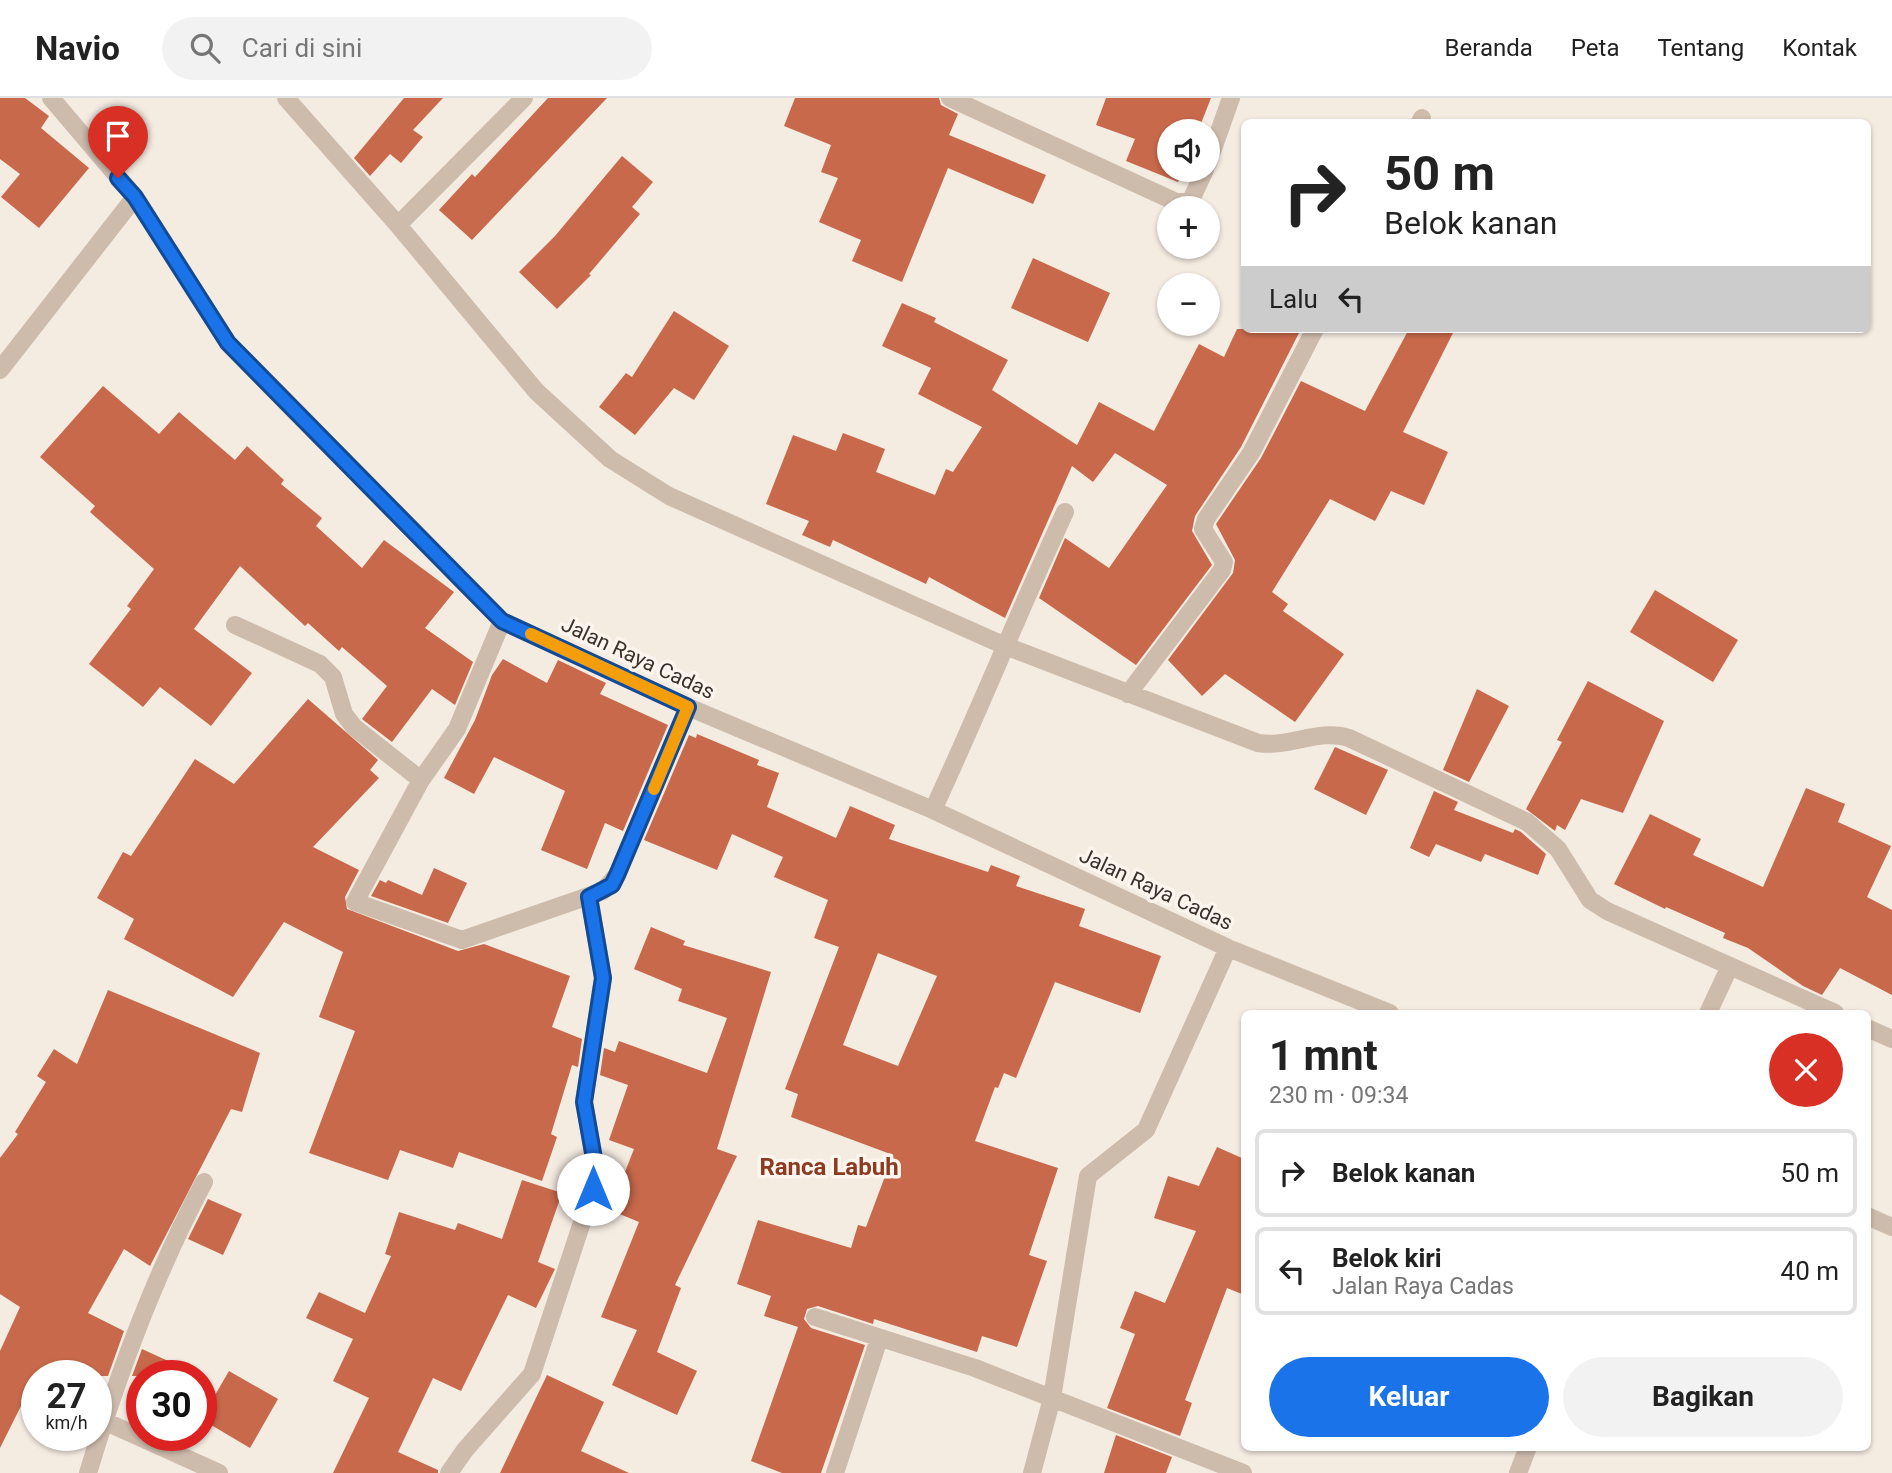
<!DOCTYPE html>
<html lang="id">
<meta charset="utf-8">
<style>
:root{--surface:#fff;--page:#f2f2f2;--text:#222;--muted:#767676;--line:#e0e0e0;--accent:#1a73e8}
body{margin:0;font-family:Roboto,sans-serif;background:var(--page);color:var(--text);height:100vh;display:flex;flex-direction:column;font-size:26px;white-space:nowrap}
*{box-sizing:border-box;margin:0}
p{font-size:23px;color:var(--muted)}
.icon{flex:none;width:38px;height:38px;fill:none;stroke:currentColor;stroke-width:2;stroke-linecap:round;stroke-linejoin:round}
.map{position:relative;flex:1;overflow:hidden}
.sheet{position:absolute;left:1241px;top:912px;width:630px;height:441px;display:flex;flex-direction:column;background:var(--surface);border-radius:10px;box-shadow:0 2px 5px #0004}
.sheet>*{flex:none}
.guide{position:absolute;left:1241px;top:21px;width:630px;height:214px;border-radius:10px;box-shadow:0 2px 5px #0004;background:#fff;color:var(--text);overflow:hidden}
.controls{position:absolute;left:1157px;top:21px;display:grid;gap:14px}
.controls a{display:grid;place-items:center;width:63px;height:63px;border-radius:50%;background:var(--surface);box-shadow:0 2px 5px #0004;font-size:35px}
.speed{position:absolute;left:21px;top:1262px;display:flex;gap:14px;font-size:35px;font-weight:700;text-align:center}
.speed>*{display:grid;place-content:center;width:91px;height:91px;border-radius:50%;background:var(--surface);box-shadow:0 2px 5px #0004;line-height:1}
.speed small{font-size:18px;font-weight:400}
.speed .limit{border:10px solid #d22;background:#fff;color:#111}
.pin{position:absolute;display:grid;place-items:center;width:60px;height:60px;color:#fff;margin:-72px -30px;border-radius:50% 50% 50% 0;rotate:-45deg;box-shadow:0 0 7px #0007}
.pin .icon{rotate:45deg}
.me{position:absolute;width:77px;margin:-38px;rotate:0deg;stroke-linejoin:round;filter:drop-shadow(0 0 5px #0008)}
.turn{display:flex;align-items:center;gap:24px;height:147px;padding:0 28px;font-size:32px}
.turn .icon{width:91px;height:91px;stroke-width:2.5}
.turn b{display:block;font-size:49px;line-height:60px}
.then{display:flex;align-items:center;height:66px;padding:0 28px;background:#0003;gap:14px;font-size:26px}
.round{display:grid;place-items:center;flex:none;width:74px;height:74px;border-radius:37px;background:var(--page)}
.headline{display:flex;align-items:center;justify-content:space-between;height:119px;padding:0 28px}
h1{font-size:42px;font-weight:700;line-height:52px}
.action{display:flex;gap:14px;margin-top:auto;padding:14px 28px}
.action a{flex:1;height:80px;border-radius:42px;background:var(--accent);color:#fff;font-size:28px;font-weight:700;line-height:80px;text-align:center}
.action a+a{background:var(--page);color:var(--text)}
ul{padding:0;list-style:none}
li{display:flex;align-items:center;gap:21px;height:88px;margin:0 14px 10px;padding:0 14px;border:4px solid var(--line);border-radius:10px}
li div{flex:1}
li b{display:block;font-size:26px}
li em{font-style:normal}
header{display:flex;align-items:center;gap:42px;box-sizing:border-box;height:98px;padding:0 35px;background:var(--surface);border-bottom:2px solid var(--line)}
header strong{font-size:33px}
nav{display:flex;gap:38px;margin-inline-start:auto;font-size:24px}
.search{width:490px;height:63px;background:var(--page);display:flex;align-items:center;gap:18px;box-sizing:border-box;padding:0 24px;border-radius:38px;color:var(--muted);font-size:26px}
.map>svg:first-child{display:block}
.building{fill:#c8694b;fill-rule:evenodd}
.lines{fill:none;stroke-linecap:round;stroke-linejoin:round}
.minor{stroke:#cdbbac;stroke-width:18}
.route-casing{stroke:#114b97;stroke-width:18}
.route{stroke:#1a73e8;stroke-width:12}
.slow{stroke:#f59e0b;stroke-width:12}
.labels{text-anchor:middle;stroke-width:7;stroke-linejoin:round;paint-order:stroke}
.street-label{font-size:21px;fill:#3b302b;stroke:#fbf5ee}
.quarter-label{font-size:24px;font-weight:bold;fill:#8c3b22;stroke:#fbf5ee}
</style>
<header>
<strong>Navio</strong>
<div class="search"><svg class="icon" aria-label="search" viewBox="0 0 24 24"><circle cx="10" cy="10" r="6"/><path d="M15 15l6 6"/></svg>Cari di sini</div>
<nav><a>Beranda</a><a>Peta</a><a>Tentang</a><a>Kontak</a></nav>
</header>
<div class="map">
<svg width="1892" height="1375" viewBox="0 0 1892 1375">
<rect width="100%" height="100%" fill="#f4ebe1"/>
<path class="building" d="M 0,0 L 25,0 L 49,18 L 41,30 L 89,70 L 39,130 L 1,99 L 20,76 L 0,61 Z
M 404,0 L 443,0 L 413,32 L 423,39 L 401,65 L 390,56 L 370,78 L 354,60 Z
M 548,0 L 607,0 L 472,142 L 439,112 L 472,76 L 475,79 Z
M 795,0 L 939,0 L 941,7 L 958,16 L 949,37 L 1046,77 L 1033,106 L 948,70 L 902,184 L 852,163 L 861,142 L 819,124 L 838,80 L 821,74 L 831,47 L 784,28 Z
M 1106,0 L 1211,0 L 1198,33 L 1169,33 L 1169,72 L 1182,72 L 1178,84 L 1126,63 L 1135,41 L 1096,27 Z
M 622,58 L 653,84 L 632,109 L 640,116 L 589,176 L 591,177 L 557,211 L 519,174 L 555,138 Z
M 1033,160 L 1110,195 L 1088,244 L 1011,210 Z
M 902,205 L 936,220 L 934,224 L 1008,262 L 992,292 L 1077,347 L 1099,304 L 1154,333 L 1199,246 L 1224,259 L 1237,231 L 1301,231 L 1241,349 L 1195,418 L 1192,433 L 1212,467 L 1136,567 L 1039,500 L 1065,440 L 1109,470 L 1167,387 L 1115,355 L 1093,384 L 1072,368 L 1005,520 L 929,479 L 926,486 L 833,442 L 830,449 L 802,437 L 809,423 L 766,406 L 793,337 L 836,353 L 843,335 L 885,351 L 876,374 L 935,397 L 946,371 L 953,374 L 982,329 L 918,296 L 931,270 L 882,248 Z
M 674,213 L 729,248 L 694,302 L 674,290 L 635,337 L 599,309 L 626,275 L 632,279 Z
M 1409,231 L 1455,231 L 1403,334 L 1448,354 L 1424,407 L 1391,393 L 1375,423 L 1330,401 L 1272,494 L 1288,506 L 1283,513 L 1344,556 L 1295,624 L 1225,576 L 1202,598 L 1168,562 L 1233,475 L 1235,462 L 1216,426 L 1261,360 L 1301,283 L 1365,313 Z
M 103,288 L 159,336 L 179,314 L 235,362 L 247,348 L 284,382 L 281,386 L 322,420 L 316,428 L 362,470 L 384,442 L 454,494 L 425,530 L 473,564 L 455,607 L 432,591 L 392,644 L 362,621 L 387,588 L 342,549 L 339,553 L 308,525 L 305,528 L 240,468 L 194,531 L 252,575 L 211,628 L 160,589 L 143,609 L 89,566 L 131,511 L 127,508 L 154,471 L 90,414 L 95,408 L 40,359 Z
M 1655,492 L 1738,542 L 1713,584 L 1630,534 Z
M 503,561 L 547,585 L 558,562 L 606,585 L 600,596 L 668,627 L 623,733 L 605,725 L 587,771 L 541,752 L 565,693 L 494,659 L 474,696 L 444,680 L 475,622 L 492,577 Z
M 1588,583 L 1664,623 L 1623,715 L 1581,701 L 1565,732 L 1557,727 L 1555,733 L 1526,711 L 1562,644 L 1557,642 Z
M 1477,591 L 1509,608 L 1469,684 L 1443,672 Z
M 308,601 L 378,662 L 370,672 L 379,680 L 313,749 L 359,772 L 345,799 L 347,811 L 458,853 L 484,846 L 570,878 L 552,929 L 582,941 L 578,969 L 572,967 L 551,1036 L 557,1039 L 542,1083 L 459,1054 L 453,1070 L 400,1052 L 388,1082 L 309,1055 L 355,933 L 319,919 L 343,854 L 284,824 L 233,899 L 124,841 L 134,821 L 97,800 L 123,754 L 131,758 L 195,661 L 234,686 Z
M 697,636 L 759,662 L 757,667 L 779,675 L 767,709 L 836,740 L 850,708 L 895,727 L 889,741 L 988,774 L 991,767 L 1020,778 L 1016,788 L 1085,811 L 1079,828 L 1161,858 L 1140,915 L 1055,884 L 1016,980 L 1004,975 L 998,990 L 995,989 L 975,1043 L 1058,1070 L 1029,1157 L 1047,1163 L 1017,1249 L 982,1238 L 977,1254 L 874,1221 L 873,1226 L 818,1208 L 807,1211 L 804,1221 L 811,1230 L 865,1247 L 821,1375 L 782,1375 L 751,1363 L 798,1229 L 764,1218 L 771,1198 L 737,1186 L 758,1122 L 851,1150 L 858,1127 L 866,1129 L 893,1057 L 791,1019 L 798,996 L 785,991 L 839,849 L 814,840 L 828,802 L 774,779 L 783,759 L 732,736 L 717,772 L 644,742 L 689,637 L 696,640 ZM 878,855 L 937,878 L 898,968 L 843,947 Z
M 1335,649 L 1388,672 L 1366,717 L 1314,691 Z
M 1806,690 L 1845,706 L 1838,724 L 1891,748 L 1867,799 L 1892,812 L 1892,897 L 1840,870 L 1822,897 L 1803,888 L 1748,850 L 1723,840 L 1725,835 L 1666,809 L 1665,811 L 1614,786 L 1650,716 L 1701,741 L 1693,757 L 1763,789 Z
M 1434,693 L 1458,704 L 1454,712 L 1513,735 L 1515,731 L 1521,734 L 1546,756 L 1538,777 L 1485,756 L 1481,764 L 1436,746 L 1429,759 L 1410,750 Z
M 434,770 L 467,785 L 448,825 L 371,798 L 380,782 L 386,785 L 388,782 L 422,797 Z
M 651,829 L 685,843 L 683,847 L 771,874 L 717,1051 L 737,1058 L 675,1187 L 681,1190 L 657,1254 L 697,1273 L 677,1317 L 612,1287 L 637,1232 L 601,1219 L 639,1124 L 610,1112 L 634,1051 L 609,1042 L 628,987 L 600,977 L 604,950 L 615,954 L 619,943 L 707,975 L 727,920 L 678,903 L 682,891 L 634,871 Z
M 108,892 L 260,955 L 242,1014 L 231,1011 L 150,1168 L 124,1151 L 88,1215 L 124,1233 L 108,1278 L 36,1278 L 0,1350 L 0,1253 L 20,1209 L 0,1196 L 0,1060 L 18,1036 L 15,1034 L 46,984 L 37,978 L 54,951 L 77,966 Z
M 1217,1049 L 1244,1061 L 1244,1197 L 1227,1190 L 1185,1302 L 1192,1305 L 1180,1338 L 1107,1310 L 1135,1236 L 1120,1230 L 1135,1193 L 1165,1205 L 1196,1133 L 1154,1120 L 1168,1078 L 1199,1088 Z
M 522,1082 L 562,1095 L 538,1164 L 555,1171 L 536,1210 L 508,1197 L 461,1293 L 433,1280 L 398,1354 L 438,1372 L 438,1375 L 333,1375 L 369,1300 L 333,1283 L 353,1241 L 306,1220 L 319,1194 L 365,1215 L 391,1158 L 385,1156 L 399,1114 L 455,1132 L 458,1125 L 502,1141 Z
M 208,1101 L 242,1116 L 223,1157 L 188,1141 Z
M 142,1251 L 201,1278 L 132,1278 Z
M 229,1273 L 278,1301 L 250,1350 L 201,1321 Z
M 547,1277 L 604,1304 L 581,1353 L 629,1375 L 500,1375 Z
M 1116,1337 L 1172,1359 L 1166,1375 L 1104,1375 Z"/>
<g class="lines">
<path class="minor" d="M 51,0 L 135,99 L 228,245 L 502,523 L 688,609 L 933,712 L 1228,850 L 1390,915
M 286,0 L 398,127 L 536,293 L 610,361 L 669,398 L 1003,547 L 1258,645 C 1290,650 1318,630 1349,640 L 1527,724 L 1558,751 L 1590,802 L 1607,813 L 1835,915
M 950,0 L 1176,104 L 1190,104 L 1205,72
M 1420,24 L 1422,20
M 1208,65 L 1231,0
M 398,127 L 524,0
M 0,272 L 135,99
M 502,523 L 457,631 L 421,682 L 355,804 L 462,842 L 603,793 L 617,777 L 688,609
M 235,527 L 320,566 L 333,579 L 344,616 L 354,629 L 421,682
M 1128,596 L 1222,472 L 1224,464 L 1203,431 L 1206,421 L 1251,355 L 1315,231
M 933,712 C 979,613 1019,513 1065,414
M 1708,915 L 1730,868
M 1867,930 L 1892,941
M 1867,1118 L 1892,1129
M 815,1219 L 975,1270 L 1243,1375
M 104,1323 L 219,1375
M 88,1375 C 118,1276 155,1176 204,1084
M 449,1375 L 465,1352 L 532,1276 L 593,1091 L 595,1066 L 584,1004 L 603,880 L 589,799
M 835,1375 L 879,1241
M 1032,1375 L 1052,1300 L 1088,1078 L 1146,1032 L 1228,850
M 1518,1375 L 1528,1349"/>
</g>
<g class="lines">
<defs>
<path id="route" d="M 118,80 L 135,99 L 228,245 L 502,523 L 688,609 L 617,777 L 612,787 L 589,799 L 603,880 L 584,1004 L 595,1066 L 593,1091"/>
</defs>
<use href="#route" class="route-casing"/>
<use href="#route" class="route"/>
<path class="slow" d="M 531,536 L 688,609 L 654,691"/>
</g>
<g class="labels">
<g class="street-label">
<text transform="translate(638 560) rotate(25)" y="7">Jalan Raya Cadas</text>
<text transform="translate(1156 791) rotate(25)" y="7">Jalan Raya Cadas</text>
</g>
<g class="quarter-label">
<text x="829" y="1077">Ranca Labuh</text>
</g>
</g>
</svg>
<div class="controls">
<a><svg class="icon" aria-label="sound" viewBox="0 0 24 24"><path d="M4 9h4l5-4v14l-5-4H4zM17 9q2 3 0 6"/></svg></a>
<a>+</a>
<a>−</a>
</div>
<div class="speed"><div>27<small>km/h</small></div><div class="limit">30</div></div>
<div class="pin" style="left:118px;top:80px;background:#d93025"><svg class="icon" aria-label="arrive" viewBox="0 0 24 24"><path d="M6 21V4h12l-3 4 3 4H6"/></svg></div>
<svg class="me" style="left:593px;top:1091px" viewBox="-20 -20 40 40"><circle r="19" fill="#fff"/><path d="M0-13L10 11 0 6-10 11z" fill="#1a73e8"/></svg>
<div class="guide">
<div class="turn"><svg class="icon" aria-label="right" viewBox="0 0 24 24"><path d="M7 20v-9h11M14 6l5 5-5 5"/></svg><div><b>50 m</b>Belok kanan</div></div>
<div class="then">Lalu<svg class="icon" aria-label="left" viewBox="0 0 24 24"><path d="M17 20v-9H6M10 6l-5 5 5 5"/></svg></div>
</div>
<section class="sheet">
<div class="headline"><div><h1>1 mnt</h1><p>230 m · 09:34</p></div><a class="round" style="background:#d93025;color:#fff"><svg class="icon" aria-label="close" viewBox="0 0 24 24"><path d="M6 6l12 12M18 6L6 18"/></svg></a></div>
<ul>
<li><svg class="icon" aria-label="right" viewBox="0 0 24 24"><path d="M7 20v-9h11M14 6l5 5-5 5"/></svg><div><b>Belok kanan</b></div><em>50 m</em></li>
<li><svg class="icon" aria-label="left" viewBox="0 0 24 24"><path d="M17 20v-9H6M10 6l-5 5 5 5"/></svg><div><b>Belok kiri</b><p>Jalan Raya Cadas</p></div><em>40 m</em></li>
</ul>
<div class="action"><a>Keluar</a><a>Bagikan</a></div>
</section>
</div>
